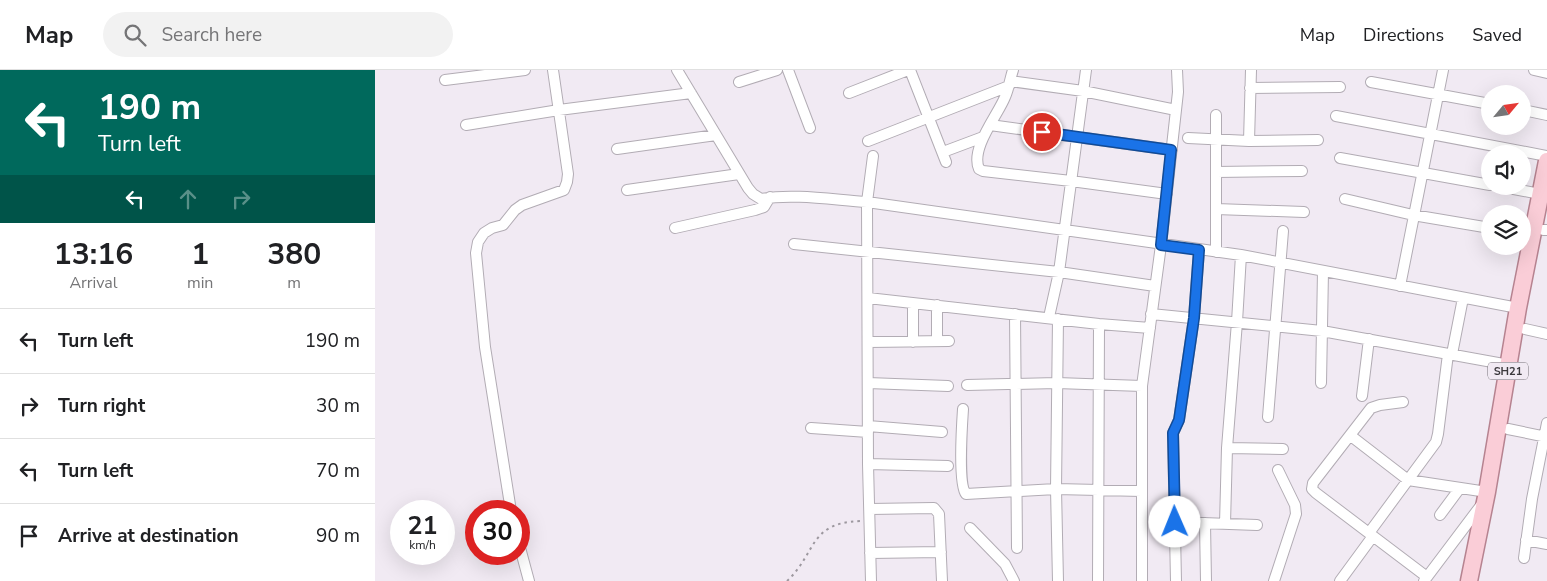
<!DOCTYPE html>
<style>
:root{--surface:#fff;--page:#f2f2f2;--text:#202124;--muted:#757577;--line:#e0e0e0}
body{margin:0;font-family:"Nunito Sans",sans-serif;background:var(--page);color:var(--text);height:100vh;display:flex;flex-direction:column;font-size:19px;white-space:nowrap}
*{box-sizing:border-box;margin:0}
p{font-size:16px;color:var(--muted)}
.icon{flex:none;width:28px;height:28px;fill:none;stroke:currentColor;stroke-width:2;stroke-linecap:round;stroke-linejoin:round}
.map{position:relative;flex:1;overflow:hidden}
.drawer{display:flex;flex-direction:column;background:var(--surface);width:375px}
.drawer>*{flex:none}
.top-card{background:#00695c;color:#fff;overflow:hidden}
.needle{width:32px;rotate:61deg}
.tools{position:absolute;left:1106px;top:15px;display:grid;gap:10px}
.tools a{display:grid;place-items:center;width:50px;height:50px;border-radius:50%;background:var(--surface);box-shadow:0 5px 20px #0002;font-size:25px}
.speed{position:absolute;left:15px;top:430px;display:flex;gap:10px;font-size:25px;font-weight:700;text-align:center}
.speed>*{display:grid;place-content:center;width:65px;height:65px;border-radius:50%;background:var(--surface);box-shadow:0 5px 20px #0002;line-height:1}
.speed small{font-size:12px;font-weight:400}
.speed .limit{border:8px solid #d22;background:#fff;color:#111}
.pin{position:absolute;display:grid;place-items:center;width:42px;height:42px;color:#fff;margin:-21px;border:2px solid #fff;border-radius:50%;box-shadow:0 1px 5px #0007}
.me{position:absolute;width:55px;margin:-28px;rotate:359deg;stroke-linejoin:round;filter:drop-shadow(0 0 4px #0008)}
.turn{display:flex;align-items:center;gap:18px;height:105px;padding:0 15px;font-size:22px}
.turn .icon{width:65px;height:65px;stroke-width:2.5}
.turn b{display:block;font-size:35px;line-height:42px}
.lanes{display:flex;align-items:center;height:48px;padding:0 15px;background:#0003;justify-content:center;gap:25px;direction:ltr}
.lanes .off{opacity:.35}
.eta{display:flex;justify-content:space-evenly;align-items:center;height:85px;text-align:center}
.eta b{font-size:30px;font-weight:700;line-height:35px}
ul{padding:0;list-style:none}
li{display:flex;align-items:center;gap:15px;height:65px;padding:0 15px;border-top:1px solid var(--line)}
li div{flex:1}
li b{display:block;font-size:19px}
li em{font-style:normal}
header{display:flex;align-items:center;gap:30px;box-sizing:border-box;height:70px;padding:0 25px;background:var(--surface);border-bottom:1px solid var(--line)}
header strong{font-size:24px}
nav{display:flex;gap:28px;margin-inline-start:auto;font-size:18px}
.search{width:350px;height:45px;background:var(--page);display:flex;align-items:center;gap:12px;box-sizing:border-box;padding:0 18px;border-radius:28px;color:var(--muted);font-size:19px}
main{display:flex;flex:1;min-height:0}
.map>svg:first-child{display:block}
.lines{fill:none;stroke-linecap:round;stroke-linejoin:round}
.street-casing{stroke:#b2acb4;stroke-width:12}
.primary-casing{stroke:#b68390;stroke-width:19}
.path{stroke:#9d989f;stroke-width:2;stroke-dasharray:2.5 4;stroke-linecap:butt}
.street{stroke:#fff;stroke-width:10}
.primary{stroke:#facdd7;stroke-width:16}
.route-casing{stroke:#114b97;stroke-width:12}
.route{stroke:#1a73e8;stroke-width:9}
.labels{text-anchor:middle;stroke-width:4;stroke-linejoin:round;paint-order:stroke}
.shield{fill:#f1eaf3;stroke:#726e74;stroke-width:1}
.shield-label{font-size:11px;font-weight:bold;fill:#3c393d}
</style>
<header>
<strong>Map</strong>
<div class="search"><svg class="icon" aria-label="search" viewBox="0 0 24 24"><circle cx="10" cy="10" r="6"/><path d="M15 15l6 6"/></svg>Search here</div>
<nav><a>Map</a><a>Directions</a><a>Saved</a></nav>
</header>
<main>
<section class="drawer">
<div class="top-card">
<div class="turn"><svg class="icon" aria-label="left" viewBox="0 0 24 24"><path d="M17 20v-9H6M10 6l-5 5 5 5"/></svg><div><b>190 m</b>Turn left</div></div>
<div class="lanes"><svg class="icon" aria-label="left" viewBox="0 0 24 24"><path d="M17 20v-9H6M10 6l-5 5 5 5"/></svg><svg class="icon off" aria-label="ahead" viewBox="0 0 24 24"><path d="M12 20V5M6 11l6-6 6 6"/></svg><svg class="icon off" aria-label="right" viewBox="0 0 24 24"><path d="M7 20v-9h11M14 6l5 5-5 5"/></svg></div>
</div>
<div class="eta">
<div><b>13:16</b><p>Arrival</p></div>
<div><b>1</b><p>min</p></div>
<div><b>380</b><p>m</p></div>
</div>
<ul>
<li><svg class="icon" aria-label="left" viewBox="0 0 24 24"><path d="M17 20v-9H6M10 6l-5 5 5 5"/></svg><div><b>Turn left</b></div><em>190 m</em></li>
<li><svg class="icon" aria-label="right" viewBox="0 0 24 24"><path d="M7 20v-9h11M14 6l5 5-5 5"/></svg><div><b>Turn right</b></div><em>30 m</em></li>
<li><svg class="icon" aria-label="left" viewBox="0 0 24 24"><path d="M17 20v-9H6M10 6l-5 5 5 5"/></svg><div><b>Turn left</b></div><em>70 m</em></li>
<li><svg class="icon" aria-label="arrive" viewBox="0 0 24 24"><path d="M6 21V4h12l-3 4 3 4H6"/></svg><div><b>Arrive at destination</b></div><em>90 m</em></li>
</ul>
</section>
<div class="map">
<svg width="1172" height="511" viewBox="0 0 1172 511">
<rect width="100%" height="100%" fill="#f1eaf3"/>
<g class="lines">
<defs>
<path id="street" d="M 302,0 L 373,118 L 378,124 L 386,129 C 418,123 459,130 492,132 L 866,185 L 1143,238
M 413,0 L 435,58
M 535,0 L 571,92
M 638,0 C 635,9 634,18 630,27 C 623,45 595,78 604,99 L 608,101 L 696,111 L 792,124
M 1159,0 L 1172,3
M 70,10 L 150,0
M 635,11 L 708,21 L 801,40
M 364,12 L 402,0
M 996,12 L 1115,34
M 875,18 L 965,17
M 474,23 L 533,0
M 1148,40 L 1172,45
M 841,45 L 841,182
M 961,46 L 1172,86
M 91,55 L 184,40 L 316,23
M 615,55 L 797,80
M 813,68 L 874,71 L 943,70
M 493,71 L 634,16
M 874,71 L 876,0
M 242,79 L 341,65
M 568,82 L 608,67
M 965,88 L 1115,115
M 841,102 L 927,101
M 1123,116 L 1165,124
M 252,120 L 364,104
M 970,129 L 1038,145 L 1115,158
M 841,139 L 929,142
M 300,158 L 380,140 L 389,137 L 395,127
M 1168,160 L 1172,160
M 419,174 L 684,202 L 780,216
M 1025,216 L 1068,0
M 493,228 L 724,254 L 775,258
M 562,235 L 562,271
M 640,244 L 642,478
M 776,244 L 947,261 L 1134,295
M 674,247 L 684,202 L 711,0
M 683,249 L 681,419 L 683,511
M 1150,259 L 1172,264
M 493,272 L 574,271
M 538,272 L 538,233
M 1077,284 L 1088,228
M 493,313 L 573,316
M 946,313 L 948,201
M 592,315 L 682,313 L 767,316
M 987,326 L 994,269
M 1028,332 L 1005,335 L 996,338 L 938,413 L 937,419 L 941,423 L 1052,507
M 588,339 C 587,354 583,415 591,424 L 681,419 L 767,421
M 893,347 L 908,161
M 493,356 L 567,362
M 436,358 L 493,362
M 1133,359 L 1172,367
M 976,366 L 1033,410 L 1112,422
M 852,378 L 908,379
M 493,394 L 573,396
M 495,439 L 559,438 L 564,444 L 567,511
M 136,441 L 110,277 L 101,183 L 103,172 L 109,163 L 117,158 L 128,155 L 140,140 L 147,135 L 189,120 L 192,112 L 193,104 L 178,0
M 1065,445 L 1085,418
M 800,452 L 882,455
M 830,453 L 831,511
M 850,454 L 852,378 L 862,252 L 866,185
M 595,458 L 630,494 L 639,511
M 994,463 L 1061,372 L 1063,364 L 1073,284
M 1151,470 L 1172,474
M 144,474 L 154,511
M 495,483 L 566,482
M 1149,488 L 1157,429 L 1172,353
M 496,511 L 493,394 L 492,132 L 498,86
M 723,511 L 724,254
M 767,511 L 767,316 L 786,175 L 803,22 L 802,0
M 801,511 L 798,363 L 804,350 L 819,248 L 824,180
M 899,511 L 921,444 L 920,435 L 903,400
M 965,511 L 998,466
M 1049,511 L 1107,434"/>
<path id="primary" d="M 1094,511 L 1112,422 L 1143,238 L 1172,91"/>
</defs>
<use href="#street" class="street-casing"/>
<use href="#primary" class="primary-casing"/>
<path class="path" d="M 412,511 C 442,483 433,453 485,451"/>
<use href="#street" class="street"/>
<use href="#primary" class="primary"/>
</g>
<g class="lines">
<defs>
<path id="route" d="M 667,62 L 796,80 L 786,175 L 824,180 L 819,248 L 804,350 L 798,363 L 800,452"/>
</defs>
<use href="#route" class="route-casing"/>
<use href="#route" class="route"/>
</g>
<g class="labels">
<rect class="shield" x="1113" y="292.5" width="40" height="17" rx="4"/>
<g class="shield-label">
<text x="1133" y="305">SH21</text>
</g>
</g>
</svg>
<div class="tools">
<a><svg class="needle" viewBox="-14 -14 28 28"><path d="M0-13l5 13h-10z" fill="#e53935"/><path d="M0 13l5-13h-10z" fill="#757577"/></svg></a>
<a><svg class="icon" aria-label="sound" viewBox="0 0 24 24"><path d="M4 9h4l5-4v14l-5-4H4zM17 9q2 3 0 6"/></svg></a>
<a><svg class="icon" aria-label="layers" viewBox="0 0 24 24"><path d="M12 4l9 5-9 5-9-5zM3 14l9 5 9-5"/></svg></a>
</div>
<div class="speed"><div>21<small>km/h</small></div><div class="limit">30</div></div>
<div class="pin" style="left:667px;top:62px;background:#d93025"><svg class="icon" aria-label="arrive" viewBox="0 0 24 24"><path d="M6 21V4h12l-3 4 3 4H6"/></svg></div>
<svg class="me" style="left:800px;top:452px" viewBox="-20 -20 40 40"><circle r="19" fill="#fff"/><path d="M0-13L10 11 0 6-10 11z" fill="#1a73e8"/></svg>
</div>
</main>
